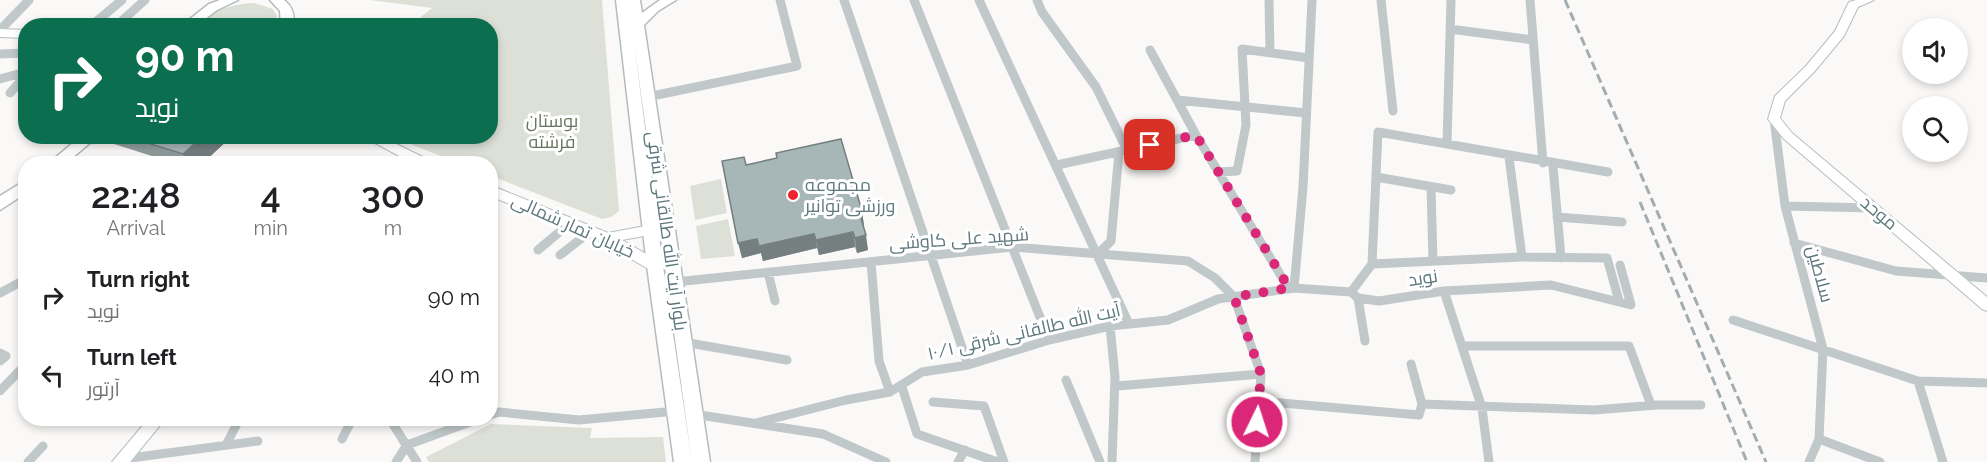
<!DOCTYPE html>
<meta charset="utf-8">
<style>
:root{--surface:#fff;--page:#f2f2f2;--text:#202124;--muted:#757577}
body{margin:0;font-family:Raleway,Cairo,sans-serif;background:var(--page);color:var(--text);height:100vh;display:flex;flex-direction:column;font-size:22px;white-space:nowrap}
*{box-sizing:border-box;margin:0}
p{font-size:20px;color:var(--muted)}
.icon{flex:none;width:33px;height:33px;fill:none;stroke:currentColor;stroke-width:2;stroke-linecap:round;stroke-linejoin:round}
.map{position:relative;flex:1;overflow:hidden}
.details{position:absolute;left:18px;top:156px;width:480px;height:270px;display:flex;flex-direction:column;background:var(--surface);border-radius:24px;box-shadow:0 3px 9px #0003}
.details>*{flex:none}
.banner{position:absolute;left:18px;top:18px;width:480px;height:126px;border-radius:24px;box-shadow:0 3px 9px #0003;background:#0b6e4f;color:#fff;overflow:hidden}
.controls{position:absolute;left:1902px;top:18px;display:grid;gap:12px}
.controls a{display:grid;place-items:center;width:66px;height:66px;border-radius:50%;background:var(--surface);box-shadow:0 3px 9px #0003;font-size:30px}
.pin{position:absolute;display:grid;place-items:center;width:51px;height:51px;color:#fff;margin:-26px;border-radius:12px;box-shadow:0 3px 9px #0006}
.me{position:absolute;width:66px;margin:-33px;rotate:4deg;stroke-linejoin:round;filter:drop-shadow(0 0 4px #0008)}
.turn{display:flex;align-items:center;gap:21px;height:126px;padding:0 18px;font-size:27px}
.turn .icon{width:78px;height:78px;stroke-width:2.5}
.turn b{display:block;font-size:42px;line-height:51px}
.eta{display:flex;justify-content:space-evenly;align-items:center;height:102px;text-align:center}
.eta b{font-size:36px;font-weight:600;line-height:42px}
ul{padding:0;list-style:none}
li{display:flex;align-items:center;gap:18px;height:78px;padding:0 18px}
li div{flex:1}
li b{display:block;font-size:22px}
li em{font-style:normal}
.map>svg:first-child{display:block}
.green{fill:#dce0d6}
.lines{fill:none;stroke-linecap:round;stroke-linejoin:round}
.secondary-casing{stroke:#b4bec0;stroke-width:2}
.primary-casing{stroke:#b3bcbe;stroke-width:3}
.street{stroke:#c0c8c9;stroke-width:9}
.secondary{fill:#fff;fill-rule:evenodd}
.primary{fill:#fff;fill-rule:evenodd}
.rail{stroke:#a1adb0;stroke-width:3;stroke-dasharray:9 4.5;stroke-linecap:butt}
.wall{fill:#909d9d}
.shaded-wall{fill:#757f80}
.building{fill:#a7b6b7;stroke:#757f80;stroke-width:1.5}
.route{stroke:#db2777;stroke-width:10;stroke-dasharray:0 18}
.poi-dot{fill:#ee232c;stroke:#fff;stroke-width:2}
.labels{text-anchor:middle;stroke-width:6;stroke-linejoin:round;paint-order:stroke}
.park-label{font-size:18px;fill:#69765e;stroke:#fff}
.poi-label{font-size:18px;fill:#5e787e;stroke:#fff;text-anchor:start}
.street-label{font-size:18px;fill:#5e787e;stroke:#fff}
</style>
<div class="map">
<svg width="1987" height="462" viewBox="0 0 1987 462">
<rect width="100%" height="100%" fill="#faf9f7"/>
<path class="green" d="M 370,0 L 602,0 L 619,211 L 611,217 L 602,219 L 491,176 L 490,164 L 458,163 L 393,137 L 490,136 L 490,26 L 411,25 L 432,8 Z
M 254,3 L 273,9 L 277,16 L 276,25 L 198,26 C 212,9 234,4 254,3 Z
M 721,179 L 727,213 L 695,220 L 690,186 Z
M 728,219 L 735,256 L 701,259 L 696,226 Z
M 491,424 L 592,428 L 590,438 L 663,437 L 666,462 L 429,462 L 426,457 Z"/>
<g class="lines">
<defs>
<path id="secondary" d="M 1856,0 L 1874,0 L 1858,7 L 1844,36 L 1814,72 L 1785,101 L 1780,118 L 1792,133 L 1987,297 L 1987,311 L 1982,309 L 1784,139 L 1768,119 L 1775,96 L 1806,66 L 1835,31 L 1849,2 Z
M 0,29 L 26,30 L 26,38 L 0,37 Z
M 362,136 L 380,136 L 431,161 L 432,164 L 414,164 Z
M 490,185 L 608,233 L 661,223 L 666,224 L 668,228 L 666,232 L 622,240 L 660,262 L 662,266 L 660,270 L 650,270 L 602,242 L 490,196 Z
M 149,418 L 166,418 L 130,462 L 112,462 Z"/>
<path id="primary" d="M 220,0 L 238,0 L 217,10 L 196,26 L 181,26 L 209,4 Z
M 270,0 L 284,0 C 293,7 295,15 293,26 L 281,26 L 280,11 Z
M 616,0 L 640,0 L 642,13 L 660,0 L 676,0 L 658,11 L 644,25 L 710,462 L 692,462 L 634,43 L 663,266 L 692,462 L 674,462 L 647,266 Z
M 81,136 L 98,136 L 65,164 L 48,164 Z
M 26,180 L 26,193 L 0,210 L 0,196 Z"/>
</defs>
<use href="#secondary" class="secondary-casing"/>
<use href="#primary" class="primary-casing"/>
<path class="street" d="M 844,0 L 968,365
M 914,0 L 1049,340
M 979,0 L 1129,324
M 1037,0 L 1042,12 L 1096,87 L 1127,150
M 1269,0 L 1270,52
M 1381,0 L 1393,111
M 1530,0 L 1543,163
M 91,26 L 122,0
M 116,26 L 145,0
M 1450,29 L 1533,40
M 0,30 L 29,0
M 1150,50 L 1196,135 L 1289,289
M 0,54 L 26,53
M 0,79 L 26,72
M 10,93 L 26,75
M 647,97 L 797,66 L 780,0
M 1177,100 L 1306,113
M 1774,119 L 1785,206 L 1823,349 L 1819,439 L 1809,462
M 1447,143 L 1451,0
M 1509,157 L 1522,257
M 1057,165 L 1196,135
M 1553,166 L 1561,258
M 1218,172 L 1237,171 L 1246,125 L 1242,49 L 1309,58
M 1376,177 L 1451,190
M 1431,187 L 1433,261
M 1785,206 L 1873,208
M 1557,217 L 1622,222
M 1794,243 L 1896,271 L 1987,278
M 538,250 L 570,223
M 1098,254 L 1111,241 L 1119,152
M 560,255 L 591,231
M 871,262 L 879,361 L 890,392
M 1372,264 L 1522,257 L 1607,258 L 1619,301
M 768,272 L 775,301
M 675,282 L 1012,247 L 1188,261 L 1215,278 L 1234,297 L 1261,374 L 1255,462
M 1294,288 L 1303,187 L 1312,0
M 1444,291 L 1482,408 L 1489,462
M 1351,292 L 1372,264 L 1378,132 L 1608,172
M 0,293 L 26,279
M 1358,298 L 1365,341
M 1733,320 L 1918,381
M 1110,326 L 1115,377 L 1112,462
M 683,342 L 787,360
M 1463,346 L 1629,346 L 1651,405
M 0,353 L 6,356 L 0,361
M 1066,380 L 1100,462
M 1117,386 L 1261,374
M 902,387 L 917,434 L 998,462
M 0,391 L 26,364
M 1258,401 L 1419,415 L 1422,404 L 1411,364
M 933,402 L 984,406 L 1004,462
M 1422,404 L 1594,410 L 1657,405 L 1701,405
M 693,414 L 823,434 L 886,462
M 490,415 L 499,412 L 579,420 L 676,411
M 389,418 L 417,462
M 756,423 L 846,400 L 890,392 L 922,372 L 968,365 L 1049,340 L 1110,326 L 1168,320 L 1218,299 L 1294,288 L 1351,292 L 1358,298 L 1379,301 L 1444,291 L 1551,285 L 1631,305 L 1620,265
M 342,439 L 353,418
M 1819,439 L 1880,462
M 226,445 L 240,418
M 407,445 L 481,418
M 123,459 L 258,441
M 28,462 L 43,446
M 396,462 L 407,445
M 958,462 L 965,450
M 1943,462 L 1918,381 L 1987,383"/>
<use href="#secondary" class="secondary"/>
<use href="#primary" class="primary"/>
<path class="rail" d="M 1565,0 L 1766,462
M 1640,202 L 1747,462"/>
</g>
<path class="wall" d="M 107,136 L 232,136 L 202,164 L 177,164 L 114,144 Z
M 746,165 L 862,211 L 864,226 L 863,226 L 868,250 L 857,253 L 855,247 L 819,255 L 817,248 L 763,261 L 761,253 L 742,258 Z"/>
<path class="shaded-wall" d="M 203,136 L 232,136 L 202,164 L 191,164 L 183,154 Z
M 862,211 L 864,226 L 861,227 L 859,212 Z
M 853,232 L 855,247 L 819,255 L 816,240 Z
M 814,234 L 817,248 L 763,261 L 761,253 L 742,258 L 738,243 L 757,239 Z
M 866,235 L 868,250 L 857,253 L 855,238 Z"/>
<path class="building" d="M 125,136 L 203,136 L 183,154 Z
M 841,139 L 862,211 L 859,212 L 866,235 L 855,238 L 853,232 L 816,240 L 814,234 L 759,246 L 757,239 L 738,243 L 722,161 L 744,157 L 746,165 L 777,158 L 776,153 Z"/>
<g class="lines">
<path class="route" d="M 1150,145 L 1196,135 L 1289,288 L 1234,297 L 1261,374 L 1257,422"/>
</g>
<circle class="poi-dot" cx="793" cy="195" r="6"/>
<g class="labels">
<g class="park-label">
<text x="552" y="127">بوستان<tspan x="552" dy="21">فرشته</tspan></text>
</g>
<g class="poi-label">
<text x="805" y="191">مجموعه<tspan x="805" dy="21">ورزشی توانیر</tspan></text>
</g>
<g class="street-label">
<text transform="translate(1879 213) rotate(40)" y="6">موحد</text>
<text transform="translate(573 226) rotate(24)" y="6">خیابان تمار شمالی</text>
<text transform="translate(667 231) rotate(82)" y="6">بلوار آیت الله طالقانی شرقی</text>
<text transform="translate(959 239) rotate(-4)" y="6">شهید علی کاوشی</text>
<text transform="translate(1820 274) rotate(75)" y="6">سلاطین</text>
<text transform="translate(1423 278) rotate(-9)" y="6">نوید</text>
<text transform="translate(1024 332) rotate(-13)" y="6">آیت الله طالقانی شرقی ۱۰/۱</text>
</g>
</g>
</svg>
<div class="controls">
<a><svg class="icon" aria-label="sound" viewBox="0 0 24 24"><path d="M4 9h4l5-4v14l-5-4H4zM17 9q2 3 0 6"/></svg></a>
<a><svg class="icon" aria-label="search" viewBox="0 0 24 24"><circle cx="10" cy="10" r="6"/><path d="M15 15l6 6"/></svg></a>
</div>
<div class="pin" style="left:1150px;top:145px;background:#d93025"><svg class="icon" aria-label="arrive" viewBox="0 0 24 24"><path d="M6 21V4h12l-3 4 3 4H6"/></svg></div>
<svg class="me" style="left:1257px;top:422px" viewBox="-20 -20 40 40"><circle r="17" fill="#db2777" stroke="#fff" stroke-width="3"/><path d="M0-11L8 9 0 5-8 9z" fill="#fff"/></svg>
<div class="banner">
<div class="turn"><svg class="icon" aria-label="right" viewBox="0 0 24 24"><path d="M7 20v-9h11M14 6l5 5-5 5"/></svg><div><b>90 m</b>نوید</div></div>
</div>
<section class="details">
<div class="eta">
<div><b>22:48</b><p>Arrival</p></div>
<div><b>4</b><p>min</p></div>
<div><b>300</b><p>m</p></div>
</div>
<ul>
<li><svg class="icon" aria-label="right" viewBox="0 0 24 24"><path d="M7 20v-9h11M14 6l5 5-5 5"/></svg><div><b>Turn right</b><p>نوید</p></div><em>90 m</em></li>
<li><svg class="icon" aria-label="left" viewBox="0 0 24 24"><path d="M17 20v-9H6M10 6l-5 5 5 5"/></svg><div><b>Turn left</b><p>آرتور</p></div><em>40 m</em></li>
</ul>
</section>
</div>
